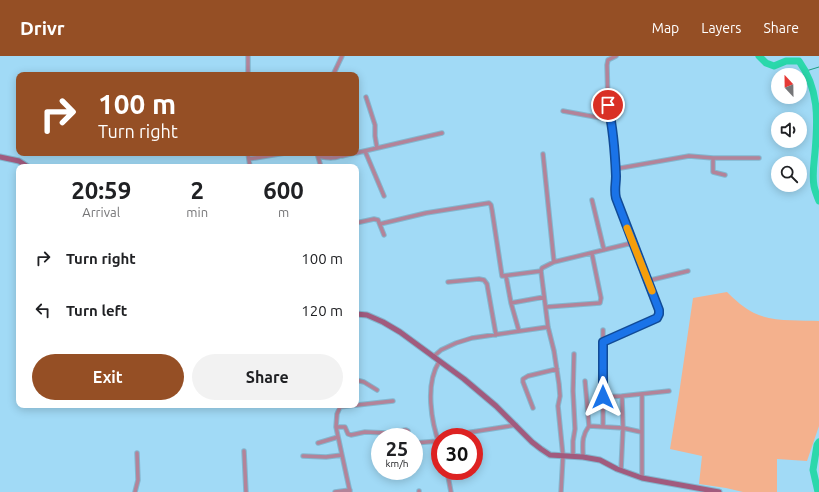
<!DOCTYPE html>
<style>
:root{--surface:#fff;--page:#f2f2f2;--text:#202124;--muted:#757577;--accent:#954f25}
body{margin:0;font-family:Ubuntu,sans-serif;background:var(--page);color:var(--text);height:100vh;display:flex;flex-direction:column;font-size:15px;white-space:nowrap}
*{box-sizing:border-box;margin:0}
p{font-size:13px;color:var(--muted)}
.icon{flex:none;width:22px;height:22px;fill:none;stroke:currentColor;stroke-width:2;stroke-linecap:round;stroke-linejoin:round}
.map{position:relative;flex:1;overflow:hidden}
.side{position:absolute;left:16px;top:108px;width:343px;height:244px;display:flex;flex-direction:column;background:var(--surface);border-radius:8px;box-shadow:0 2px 10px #0003}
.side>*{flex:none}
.top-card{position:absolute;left:16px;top:16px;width:343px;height:84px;border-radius:8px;box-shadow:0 2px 10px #0003;background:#954f25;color:#fff;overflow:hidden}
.needle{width:26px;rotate:338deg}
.buttons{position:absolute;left:771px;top:12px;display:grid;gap:8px}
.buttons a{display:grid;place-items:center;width:36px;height:36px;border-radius:50%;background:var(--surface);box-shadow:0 2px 10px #0003;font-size:20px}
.speed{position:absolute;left:371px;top:372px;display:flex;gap:8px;font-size:20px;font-weight:700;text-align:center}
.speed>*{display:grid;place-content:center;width:52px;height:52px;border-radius:50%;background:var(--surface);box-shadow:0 2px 10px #0003;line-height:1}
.speed small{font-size:10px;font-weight:400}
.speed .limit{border:6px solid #d22;background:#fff;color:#111}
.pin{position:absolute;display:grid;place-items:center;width:34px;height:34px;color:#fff;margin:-17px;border:2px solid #fff;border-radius:50%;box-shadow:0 1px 4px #0007}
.me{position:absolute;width:44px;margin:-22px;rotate:0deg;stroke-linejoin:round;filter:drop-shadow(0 0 3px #0008)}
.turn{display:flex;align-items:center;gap:14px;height:84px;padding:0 16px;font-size:18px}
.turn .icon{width:52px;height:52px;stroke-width:2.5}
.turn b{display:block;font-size:28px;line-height:34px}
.eta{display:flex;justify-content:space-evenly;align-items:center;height:68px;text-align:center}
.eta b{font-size:24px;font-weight:600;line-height:28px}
.action{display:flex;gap:8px;margin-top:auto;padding:8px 16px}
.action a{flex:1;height:46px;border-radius:24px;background:var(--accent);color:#fff;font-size:16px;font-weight:600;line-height:46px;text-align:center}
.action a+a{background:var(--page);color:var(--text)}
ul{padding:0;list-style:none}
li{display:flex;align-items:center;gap:12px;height:52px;padding:0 16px}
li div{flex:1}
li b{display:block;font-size:15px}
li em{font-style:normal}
header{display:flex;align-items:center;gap:24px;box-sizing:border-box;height:56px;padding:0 20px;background:var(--accent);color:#fff}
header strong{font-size:19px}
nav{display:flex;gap:22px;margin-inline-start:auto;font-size:14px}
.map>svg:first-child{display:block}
.green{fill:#f4b18d}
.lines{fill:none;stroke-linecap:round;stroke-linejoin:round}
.stream{stroke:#1e9c80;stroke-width:1}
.river{stroke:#2bd8ab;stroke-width:7}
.street-casing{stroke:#84b6ce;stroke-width:5.5}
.secondary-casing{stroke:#84b6ce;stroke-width:7}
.street{stroke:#b38399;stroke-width:3.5}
.secondary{stroke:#a15b7e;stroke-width:5}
.route-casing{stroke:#114b97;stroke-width:10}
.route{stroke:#1a73e8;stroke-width:7}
.slow{stroke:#f59e0b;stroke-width:7}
</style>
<header>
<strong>Drivr</strong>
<nav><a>Map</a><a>Layers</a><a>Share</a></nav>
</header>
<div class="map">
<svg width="819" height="436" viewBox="0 0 819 436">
<rect width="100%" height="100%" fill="#a1daf6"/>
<path class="green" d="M 727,236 C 735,244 744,252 754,257 C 772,266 800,264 819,265 L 819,370 L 807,405 L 777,403 L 777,436 L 743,436 L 726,432 L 699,428 L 702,400 L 670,393 L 679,338 L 693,242 Z"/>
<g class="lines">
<path class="stream" d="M 806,15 L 819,11"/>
<path class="river" d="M 759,0 L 766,7 L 774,10 L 786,5 L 799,5 C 819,33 818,63 815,96 C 814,107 812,119 814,130 C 815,135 817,140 819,145
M 818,436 L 813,414 L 817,389 L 819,386"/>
<defs>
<path id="street" d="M 248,0 L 248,19
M 333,19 L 342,0
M 366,41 L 375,69 L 375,80 L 377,92
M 563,55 L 612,64
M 365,95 L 384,140
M 248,97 L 250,111
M 317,97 L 321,111
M 356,97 L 442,77
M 543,98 L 554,206
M 318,100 C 327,102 337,104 344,97
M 342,100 L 354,97
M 713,102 L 713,116 L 725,119
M 249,103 L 285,97
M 615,113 L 689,100 L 713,102 L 759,102
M 592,144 L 604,194
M 356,167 L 374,163 L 378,164 L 384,179
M 380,168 L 426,157 L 489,147 L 491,149 L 492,154 L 502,220 L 541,215
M 506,220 L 511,247 L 519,275
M 647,225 L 688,215
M 448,226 L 479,223 L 484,224 L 487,228 L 496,279
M 511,247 L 544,241
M 546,251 L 600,247 L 601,242 L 592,198
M 603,274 L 603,370
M 603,286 L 657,262 L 659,258 L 659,254 L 632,187
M 433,301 L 441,294 L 456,287 L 472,282 L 548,271
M 439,306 C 425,328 431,366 440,390
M 356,324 L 364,326 L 377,334
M 585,325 L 589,370 L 623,372 L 641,376
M 603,341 L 622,340
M 341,349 L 337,358 L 336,371 L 350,436
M 339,351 L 393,345
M 533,352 L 523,326 L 523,323 L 528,320 L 557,313
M 336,371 L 345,371 L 348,378 L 351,379 L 365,376 L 386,377 L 406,374 L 408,375 L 409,381
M 451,381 L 459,378 L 516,369
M 318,387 L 338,381
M 414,387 L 439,385
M 244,395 L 246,436
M 303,400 L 326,401 L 342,399
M 573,400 L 573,385 L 575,373 L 573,335 L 574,298
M 583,401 C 583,388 581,381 589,370
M 621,414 L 623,372 L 622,340 L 669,335
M 447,415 L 451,436
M 642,422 L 642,338
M 419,435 L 419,436
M 135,436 L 138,424 L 137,397
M 335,436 L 350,434
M 561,436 L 563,400 L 558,350 L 560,340 L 559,328 L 554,295 L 548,271 L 541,215 L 542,212 L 554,206 L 632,187 L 616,142 L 614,133 L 616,120 L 614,78 L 608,49 L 607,9 L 608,4 L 616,0"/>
<path id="secondary" d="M 0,101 L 19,105 L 28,111
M 356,258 L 367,259 L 383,266 L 400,276 L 464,323 L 496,350 L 532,386 L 541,393 L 550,399 L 583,401 L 600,404 L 617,413 L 642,422 L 719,436"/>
</defs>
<use href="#street" class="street-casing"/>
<use href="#secondary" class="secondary-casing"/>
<use href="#street" class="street"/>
<use href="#secondary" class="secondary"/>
</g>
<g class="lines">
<defs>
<path id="route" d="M 603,341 L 603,286 L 657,262 L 659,258 L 659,254 L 616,142 C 614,133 616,129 616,120 C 615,96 613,72 608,49"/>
</defs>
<use href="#route" class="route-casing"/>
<use href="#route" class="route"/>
<path class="slow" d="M 627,172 L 652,235"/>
</g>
</svg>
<div class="buttons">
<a><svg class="needle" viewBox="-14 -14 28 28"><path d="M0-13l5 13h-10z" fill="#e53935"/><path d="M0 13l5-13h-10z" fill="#757577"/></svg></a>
<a><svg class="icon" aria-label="sound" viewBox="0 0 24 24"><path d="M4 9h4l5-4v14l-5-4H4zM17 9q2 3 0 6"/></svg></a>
<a><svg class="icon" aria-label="search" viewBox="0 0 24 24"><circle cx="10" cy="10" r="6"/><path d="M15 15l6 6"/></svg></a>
</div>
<div class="speed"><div>25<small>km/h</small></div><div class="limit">30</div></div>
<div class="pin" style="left:608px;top:49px;background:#d93025"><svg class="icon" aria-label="arrive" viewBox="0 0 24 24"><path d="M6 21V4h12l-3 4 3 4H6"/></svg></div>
<svg class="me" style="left:603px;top:341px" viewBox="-20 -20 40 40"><path d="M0-17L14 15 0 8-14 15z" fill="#1a73e8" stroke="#fff" stroke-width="4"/></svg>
<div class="top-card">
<div class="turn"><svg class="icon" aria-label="right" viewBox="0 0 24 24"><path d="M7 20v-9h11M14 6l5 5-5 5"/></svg><div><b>100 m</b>Turn right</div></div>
</div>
<section class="side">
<div class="eta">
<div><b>20:59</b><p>Arrival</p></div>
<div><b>2</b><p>min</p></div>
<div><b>600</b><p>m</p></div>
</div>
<ul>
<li><svg class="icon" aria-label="right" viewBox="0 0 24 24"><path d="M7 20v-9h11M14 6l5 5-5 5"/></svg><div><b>Turn right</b></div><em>100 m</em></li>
<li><svg class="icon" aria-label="left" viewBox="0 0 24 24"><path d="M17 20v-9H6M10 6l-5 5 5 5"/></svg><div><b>Turn left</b></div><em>120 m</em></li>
</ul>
<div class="action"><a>Exit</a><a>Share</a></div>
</section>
</div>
